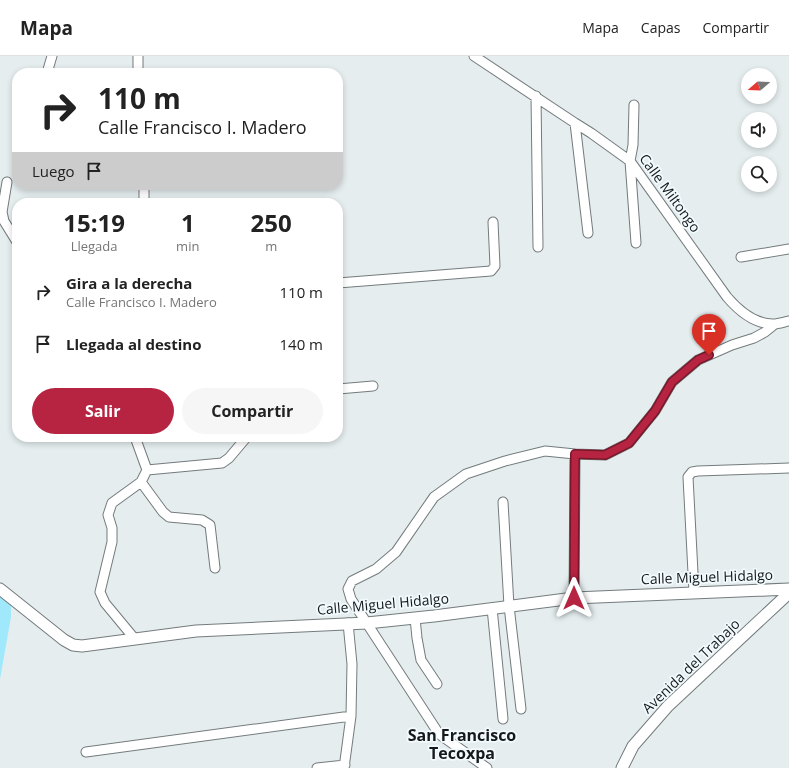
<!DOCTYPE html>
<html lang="es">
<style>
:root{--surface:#fff;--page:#f6f6f6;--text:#222;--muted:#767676;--line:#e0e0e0;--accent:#b62441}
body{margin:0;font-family:"Open Sans",sans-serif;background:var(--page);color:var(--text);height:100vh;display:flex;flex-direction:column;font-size:15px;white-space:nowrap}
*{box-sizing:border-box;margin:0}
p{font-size:13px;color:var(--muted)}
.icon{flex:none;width:22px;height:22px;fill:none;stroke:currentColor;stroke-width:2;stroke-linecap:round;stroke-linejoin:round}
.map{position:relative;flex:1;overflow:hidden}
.details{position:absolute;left:12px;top:142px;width:331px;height:244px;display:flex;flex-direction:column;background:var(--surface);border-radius:16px;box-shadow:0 2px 6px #0003}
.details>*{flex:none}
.guide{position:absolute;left:12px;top:12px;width:331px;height:122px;border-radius:16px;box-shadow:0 2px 6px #0003;background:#fff;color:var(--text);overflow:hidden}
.needle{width:26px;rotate:251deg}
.buttons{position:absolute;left:741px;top:12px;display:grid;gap:8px}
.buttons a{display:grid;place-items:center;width:36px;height:36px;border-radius:50%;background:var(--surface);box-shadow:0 2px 6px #0003;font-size:20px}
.pin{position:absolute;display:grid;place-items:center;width:34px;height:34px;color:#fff;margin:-41px -17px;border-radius:50% 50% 50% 0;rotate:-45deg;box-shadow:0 0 4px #0007}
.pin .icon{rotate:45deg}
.me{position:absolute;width:44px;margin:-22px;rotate:0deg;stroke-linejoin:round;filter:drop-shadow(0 0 3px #0008)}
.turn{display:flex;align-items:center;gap:14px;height:84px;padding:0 20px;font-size:18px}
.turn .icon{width:52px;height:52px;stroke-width:2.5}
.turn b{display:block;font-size:28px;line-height:34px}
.then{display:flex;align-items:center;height:38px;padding:0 20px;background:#0003;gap:8px;font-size:15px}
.eta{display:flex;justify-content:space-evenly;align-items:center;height:68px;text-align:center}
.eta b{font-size:24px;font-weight:700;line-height:28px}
.action{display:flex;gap:8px;margin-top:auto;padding:8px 20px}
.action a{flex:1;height:46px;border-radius:24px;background:var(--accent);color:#fff;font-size:16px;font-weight:700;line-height:46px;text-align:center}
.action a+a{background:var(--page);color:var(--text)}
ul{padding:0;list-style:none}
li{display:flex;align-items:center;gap:12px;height:52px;padding:0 20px}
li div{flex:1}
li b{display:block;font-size:15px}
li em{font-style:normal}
header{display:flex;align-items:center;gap:24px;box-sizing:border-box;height:56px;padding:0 20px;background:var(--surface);border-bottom:1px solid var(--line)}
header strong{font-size:19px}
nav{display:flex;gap:22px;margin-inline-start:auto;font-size:14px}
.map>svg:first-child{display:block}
.green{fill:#a0e8fb}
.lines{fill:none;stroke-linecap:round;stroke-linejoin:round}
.minor-casing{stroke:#747b7d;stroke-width:11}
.tertiary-casing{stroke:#747b7d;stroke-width:13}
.minor{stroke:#fff;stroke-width:9}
.tertiary{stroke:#fff;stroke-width:11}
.route-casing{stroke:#76172a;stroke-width:10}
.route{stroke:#b62441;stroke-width:7}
.labels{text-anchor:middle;stroke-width:3.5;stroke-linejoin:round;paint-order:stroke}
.street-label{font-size:14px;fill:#16191a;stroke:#f2fafd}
.quarter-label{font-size:16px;font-weight:bold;fill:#16191a;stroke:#f2fafd}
</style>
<header>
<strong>Mapa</strong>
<nav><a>Mapa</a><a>Capas</a><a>Compartir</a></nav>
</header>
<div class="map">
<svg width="789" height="712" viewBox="0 0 789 712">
<rect width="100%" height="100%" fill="#e5edef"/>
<path class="green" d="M 0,540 L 11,548 L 11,561 L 0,623 Z"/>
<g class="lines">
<defs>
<path id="minor" d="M 138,0 L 138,17
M 474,0 L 575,67 L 591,77 L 630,105 L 727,241 C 739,255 754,268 773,268 C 778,268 784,266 789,265
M 47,17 L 52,0
M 536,40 L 538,191
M 634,49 L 633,89 L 630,105 L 636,187
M 575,67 L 588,177
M 7,126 L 2,156 L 4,165 L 17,186
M 144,147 L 144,129
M 741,201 L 789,193
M 338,227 L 491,215 L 495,210 L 493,166
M 338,333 L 373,330
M 147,414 L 222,407 L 229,402 L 245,383
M 141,426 L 163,456 L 169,461 L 202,464 L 210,469 L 215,512
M 503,446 L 509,550 L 521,653
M 694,536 L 688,421 L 692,416 L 698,415 L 789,412
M 574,542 L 575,398
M 492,552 L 503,663
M 415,562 L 417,582 L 421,604 L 437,628
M 134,582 L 105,547 L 100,536 L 112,486 L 112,472 L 108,459 L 112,447 L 141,426 L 147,414 L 135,381
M 86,696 L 351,660
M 317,712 L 345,709
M 344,712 L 351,660 L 352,608 L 348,567
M 487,712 L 439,678 L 351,543 L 348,533 L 352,525 L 376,513 L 396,496 L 434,441 L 466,418 L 505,405 L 545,395 L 575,398 L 605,399 L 629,387 L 655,355 L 672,326 L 698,304 L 732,289 L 754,282 L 765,276 L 775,268"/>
<path id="tertiary" d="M 0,533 L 64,584 L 73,589 L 82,590 L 196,575 L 367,567 L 434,560 L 574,542 L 789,533
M 622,712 L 633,690 L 668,650 L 789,537"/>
</defs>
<use href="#minor" class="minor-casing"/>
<use href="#tertiary" class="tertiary-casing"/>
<use href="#minor" class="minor"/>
<use href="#tertiary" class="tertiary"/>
</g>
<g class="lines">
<defs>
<path id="route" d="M 574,542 L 575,398 L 605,399 L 629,387 L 655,355 L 672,326 L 698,304 L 709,299"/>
</defs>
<use href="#route" class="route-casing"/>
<use href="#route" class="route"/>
</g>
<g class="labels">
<g class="street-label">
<text transform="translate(670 137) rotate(54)" y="5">Calle Miltongo</text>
<text transform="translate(707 521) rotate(-2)" y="5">Calle Miguel Hidalgo</text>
<text transform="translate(383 548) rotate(-5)" y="5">Calle Miguel Hidalgo</text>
<text transform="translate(691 610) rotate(-44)" y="5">Avenida del Trabajo</text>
</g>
<g class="quarter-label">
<text x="462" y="685">San Francisco<tspan x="462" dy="18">Tecoxpa</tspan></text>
</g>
</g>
</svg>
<div class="buttons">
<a><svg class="needle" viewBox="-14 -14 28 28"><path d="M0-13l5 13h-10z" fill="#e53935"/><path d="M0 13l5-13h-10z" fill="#767676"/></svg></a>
<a><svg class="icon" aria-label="sound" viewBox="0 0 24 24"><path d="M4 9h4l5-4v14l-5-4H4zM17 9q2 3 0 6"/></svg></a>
<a><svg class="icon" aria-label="search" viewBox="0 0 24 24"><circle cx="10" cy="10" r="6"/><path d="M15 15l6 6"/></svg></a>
</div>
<div class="pin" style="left:709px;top:299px;background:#d93025"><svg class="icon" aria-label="arrive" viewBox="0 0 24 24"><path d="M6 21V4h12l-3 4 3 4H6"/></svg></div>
<svg class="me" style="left:574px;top:542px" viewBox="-20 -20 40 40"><path d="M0-17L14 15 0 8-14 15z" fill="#b62441" stroke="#fff" stroke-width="4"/></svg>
<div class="guide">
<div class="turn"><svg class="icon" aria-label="right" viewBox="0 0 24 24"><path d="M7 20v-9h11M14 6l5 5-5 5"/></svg><div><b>110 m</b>Calle Francisco I. Madero</div></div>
<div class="then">Luego<svg class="icon" aria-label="arrive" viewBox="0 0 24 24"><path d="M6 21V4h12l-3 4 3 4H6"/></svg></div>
</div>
<section class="details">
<div class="eta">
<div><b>15:19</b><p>Llegada</p></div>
<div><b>1</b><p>min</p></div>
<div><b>250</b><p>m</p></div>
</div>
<ul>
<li><svg class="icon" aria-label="right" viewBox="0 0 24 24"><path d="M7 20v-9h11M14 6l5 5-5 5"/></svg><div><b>Gira a la derecha</b><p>Calle Francisco I. Madero</p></div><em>110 m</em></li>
<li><svg class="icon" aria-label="arrive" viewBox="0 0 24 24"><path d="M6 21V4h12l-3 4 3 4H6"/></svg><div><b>Llegada al destino</b></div><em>140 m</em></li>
</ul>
<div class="action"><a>Salir</a><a>Compartir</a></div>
</section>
</div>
